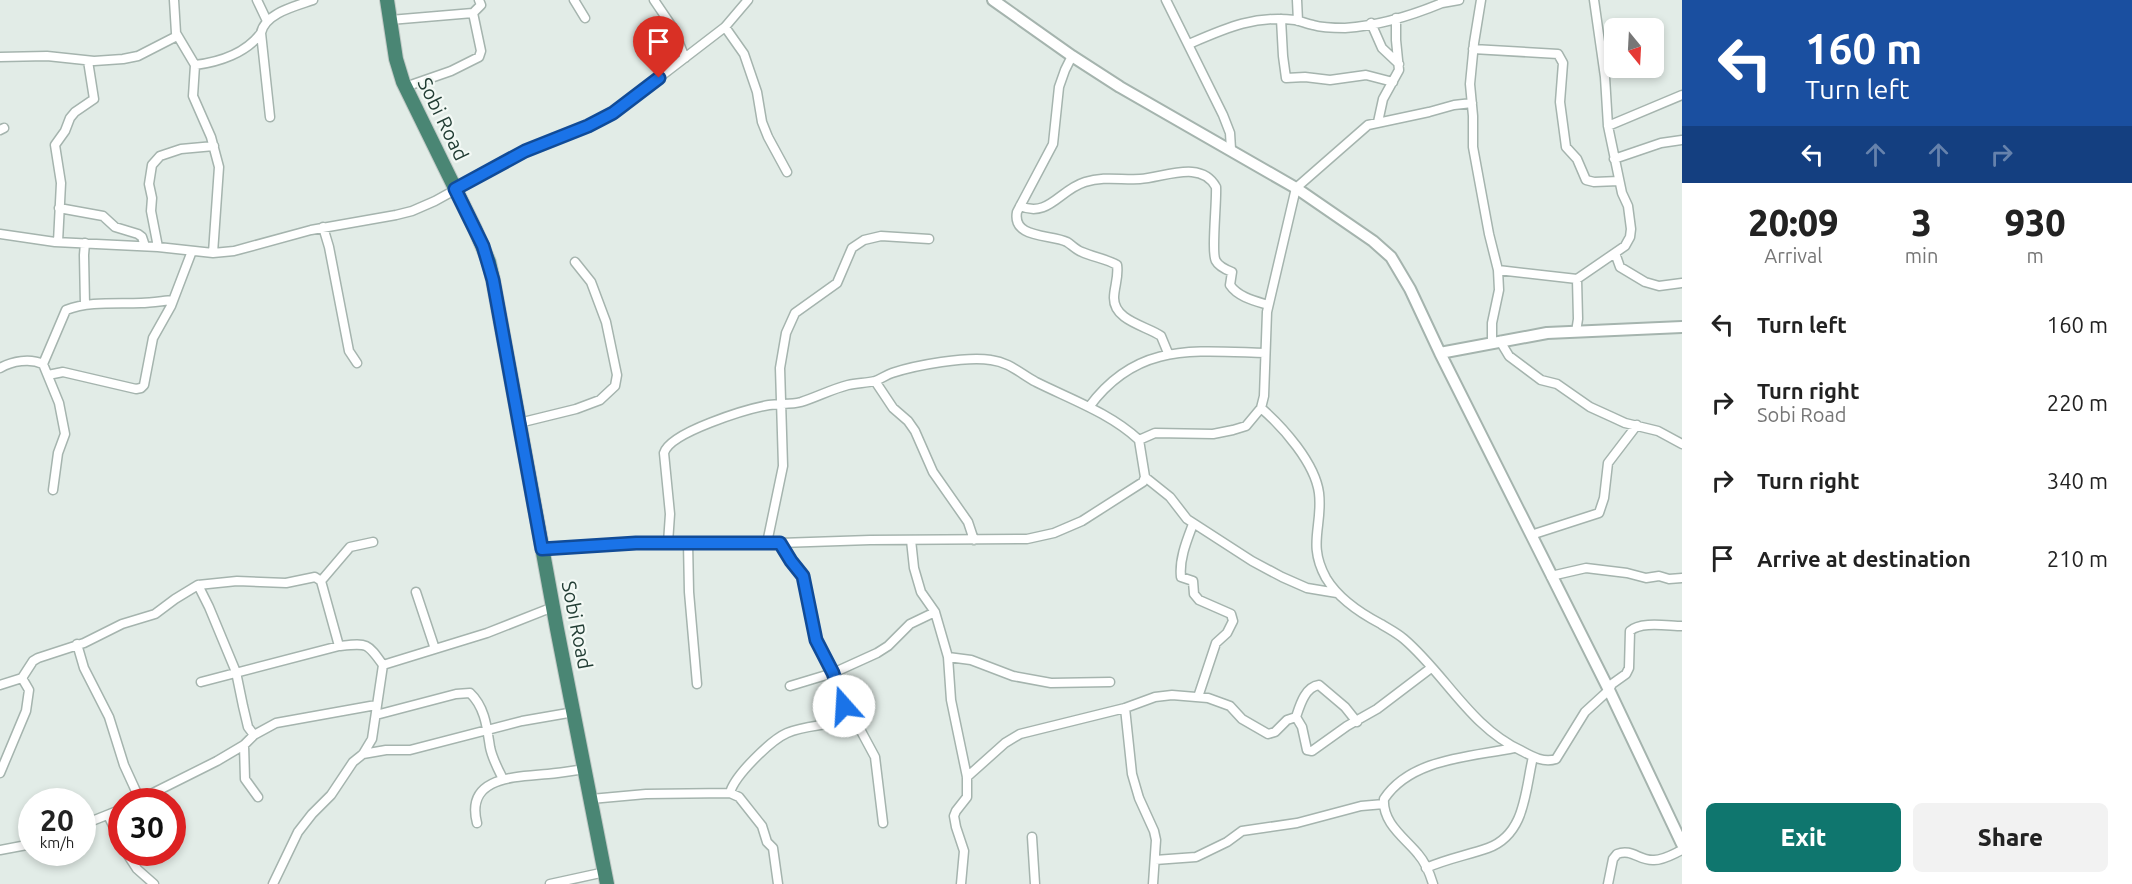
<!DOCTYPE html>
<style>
:root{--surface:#fff;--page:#f2f2f2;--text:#222;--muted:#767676;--accent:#0f766e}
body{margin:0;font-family:Ubuntu,sans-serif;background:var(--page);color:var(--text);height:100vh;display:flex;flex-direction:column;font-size:22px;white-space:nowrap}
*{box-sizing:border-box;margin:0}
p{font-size:20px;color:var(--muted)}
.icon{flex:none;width:33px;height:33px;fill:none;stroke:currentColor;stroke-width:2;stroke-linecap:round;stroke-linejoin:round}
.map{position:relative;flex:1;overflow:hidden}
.details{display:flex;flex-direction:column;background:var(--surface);width:450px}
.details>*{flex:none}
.guide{background:#1a4fa0;color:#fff;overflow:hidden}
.needle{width:39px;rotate:162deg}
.tools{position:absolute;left:1604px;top:18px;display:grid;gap:12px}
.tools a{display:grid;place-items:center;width:60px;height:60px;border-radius:9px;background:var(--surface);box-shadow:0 3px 9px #0003;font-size:30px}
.speed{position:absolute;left:18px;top:788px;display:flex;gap:12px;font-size:30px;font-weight:700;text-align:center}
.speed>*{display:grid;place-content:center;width:78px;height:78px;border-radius:50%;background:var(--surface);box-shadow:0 3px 9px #0003;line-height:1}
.speed small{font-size:15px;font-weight:400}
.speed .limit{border:9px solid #d22;background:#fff;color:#111}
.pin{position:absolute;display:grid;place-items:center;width:51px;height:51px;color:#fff;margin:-62px -26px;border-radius:50% 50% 50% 0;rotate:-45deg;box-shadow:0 0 6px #0007}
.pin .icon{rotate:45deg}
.me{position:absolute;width:66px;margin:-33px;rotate:341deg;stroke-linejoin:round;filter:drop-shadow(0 0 4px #0008)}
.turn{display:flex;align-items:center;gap:21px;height:126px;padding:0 24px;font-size:27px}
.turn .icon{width:78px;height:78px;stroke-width:2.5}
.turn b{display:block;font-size:42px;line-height:51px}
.lanes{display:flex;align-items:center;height:57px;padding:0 24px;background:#0003;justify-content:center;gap:30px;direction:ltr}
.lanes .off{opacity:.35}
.eta{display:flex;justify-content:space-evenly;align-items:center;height:102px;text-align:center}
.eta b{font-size:36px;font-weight:800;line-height:42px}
.primary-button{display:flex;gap:12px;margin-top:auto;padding:12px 24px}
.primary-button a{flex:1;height:69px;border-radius:9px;background:var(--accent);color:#fff;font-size:24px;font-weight:800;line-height:69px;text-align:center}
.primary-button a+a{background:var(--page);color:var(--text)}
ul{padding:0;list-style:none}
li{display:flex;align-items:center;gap:18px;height:78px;padding:0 24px}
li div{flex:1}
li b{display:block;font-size:22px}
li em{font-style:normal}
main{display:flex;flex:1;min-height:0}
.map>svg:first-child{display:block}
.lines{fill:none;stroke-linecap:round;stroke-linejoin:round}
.minor-casing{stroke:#a5b4ae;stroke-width:11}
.tertiary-casing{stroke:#a5b4ae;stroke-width:14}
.trunk-casing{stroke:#c1c9c6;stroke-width:16}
.minor{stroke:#fff;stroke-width:8}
.tertiary{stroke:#fff;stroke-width:10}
.trunk{stroke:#4a8674;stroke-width:14}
.route-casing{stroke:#114b97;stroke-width:15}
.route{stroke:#1a73e8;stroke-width:10}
.labels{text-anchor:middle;stroke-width:4.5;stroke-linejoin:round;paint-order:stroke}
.street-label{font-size:20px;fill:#223d34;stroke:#f3f9f5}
</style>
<main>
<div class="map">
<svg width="1682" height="884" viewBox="0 0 1682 884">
<rect width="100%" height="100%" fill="#e2ece7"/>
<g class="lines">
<defs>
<path id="minor" d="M 174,0 L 176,33 L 195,65 L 193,96 L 211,137 L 219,167 L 213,253
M 257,0 L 267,21
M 574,0 L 585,18
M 654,0 L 673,28 L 685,58
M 1166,0 L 1223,115 L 1230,133 L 1231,149
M 1297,0 L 1298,21
M 1481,0 L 1474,43 L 1470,84 L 1473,116 L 1473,147 L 1489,234 L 1498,270 L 1499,290 L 1492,323 L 1492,342
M 1442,3 L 1459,0
M 1281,19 L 1283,56 L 1286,78 L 1305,77 L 1330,80 L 1366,75 L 1393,82
M 390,20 L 473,13
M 1371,23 L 1382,48 L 1399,64
M 725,27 L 744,54 L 757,92 L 762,122 L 768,137 L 787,172
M 1189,44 C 1226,28 1254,15 1295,20 C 1301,21 1307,24 1313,25 C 1323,28 1334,28 1345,28 C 1376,26 1413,15 1442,3 L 1442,0
M 1473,49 L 1558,54 L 1563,63 L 1560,102 L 1566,147 L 1577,159 L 1586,180 L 1594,182 L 1619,181
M 1072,56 L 1065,70 L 1059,87 L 1053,144 L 1017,212 C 1012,239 1051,234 1067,242 C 1072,245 1076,250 1082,252 C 1093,257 1107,259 1117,265 C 1119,277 1114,287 1114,298 C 1114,321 1147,326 1161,336 L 1168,353
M 0,57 L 47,56 L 94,61 L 123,59 L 138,56 L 177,36
M 195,65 C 219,62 246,53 261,33
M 405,87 L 451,71 L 479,57 L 481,51 L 473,13 L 481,5 L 479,0
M 270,117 L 261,33 C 265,13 296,6 313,0
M 1378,122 L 1383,99 L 1399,70 L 1396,40 L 1396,18
M 1608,126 L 1682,95
M 0,130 L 4,128
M 1614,159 L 1661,143 L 1682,140
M 1020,206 C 1049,218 1059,190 1085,182 C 1104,176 1121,180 1140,179 C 1163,178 1201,159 1216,187 C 1217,201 1211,254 1216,261 C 1219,267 1227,270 1232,272 L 1230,285 C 1238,297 1255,301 1268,305
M 59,208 L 103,216 L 115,227 L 138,234 L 142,237 L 145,246
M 323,227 L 329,247 L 349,351 L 357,363
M 0,234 L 55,242 L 158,247 L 213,253 L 234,251 L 311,230 L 396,215 L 412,211 L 435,201 L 525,151 L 588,126 L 613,113 L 725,27 L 748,0
M 58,242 L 61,183 L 55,145 L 65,131 L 70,118 L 75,112 L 94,99 L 88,61
M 158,247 L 151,211 L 152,198 L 149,184 L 152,165 L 160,156 L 181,149 L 214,146
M 1615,253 L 1620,267 L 1645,282 L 1659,286 L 1682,283
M 1498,270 L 1577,279
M 85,305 L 84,255 L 85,243
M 1576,332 L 1578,319 L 1577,279 L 1625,246 L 1630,237 L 1631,229 L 1628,206 L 1622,193 L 1608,126 L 1605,77 L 1594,0
M 1500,341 L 1509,356 L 1541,380 L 1557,384 L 1590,407 L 1612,417 L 1625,423 L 1658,431 L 1682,444
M 43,364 L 66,310 C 90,301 116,304 141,303 C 151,303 162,301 173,300
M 0,368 C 12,361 30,358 43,364 L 59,403 L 65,434 L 58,453 L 53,490
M 48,375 L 63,372 L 136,389 L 141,388 L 144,385 L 153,338 L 171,306 L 192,251
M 875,381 L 893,408 L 908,421 L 915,431 L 933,472 L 968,522 L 974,540
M 1089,407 C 1137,342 1193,351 1265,353
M 1261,408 C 1283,427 1315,463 1319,493 C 1323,526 1307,544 1326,578 C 1338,598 1360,613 1381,624 C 1389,629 1397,633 1404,639 C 1446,675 1470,727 1522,751 C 1533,757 1544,763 1556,759 L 1585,712 L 1609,690 L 1612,684 L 1626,674 L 1629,668 L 1630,631 C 1641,621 1668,626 1682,626
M 519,423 L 576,409 L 600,400 L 615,386 L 617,375 L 606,322 L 591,282 L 575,262
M 1145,477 L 1170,497 L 1187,519 L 1252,561 L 1282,577 L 1307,588 L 1337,593
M 1193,524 C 1187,540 1179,559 1181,577 L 1193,581 L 1194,594 L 1199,600 L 1231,614 L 1233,621 L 1227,633 L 1216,643 L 1198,697
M 1531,535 L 1599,513 L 1604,498 L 1608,463 L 1637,425
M 911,540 L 914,568 L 921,592 L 935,612 L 948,657 L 951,700 L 967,777 L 967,797 L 956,811 L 954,816 L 956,827 L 964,851 L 961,884
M 688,542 L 689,592 L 697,684
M 668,543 L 670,514 L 664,453 C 670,432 747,409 769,405 C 779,403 790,405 801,402 C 817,397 832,389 848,385 C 857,383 866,383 875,381 C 881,379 886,375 892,373 C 916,365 967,356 991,360 C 1009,362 1021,374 1036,382 C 1070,399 1110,413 1139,440
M 767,543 L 783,466 L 780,368 L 786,333 L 795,313 L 837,283 L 852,248 L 864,240 L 881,236 L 929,239
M 542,549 L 636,543 L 780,543 L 870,540 L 1027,539 L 1054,533 L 1082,521 L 1143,482 L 1145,477 L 1139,440 L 1155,433 L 1213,434 L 1233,430 L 1246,426 L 1261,408 L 1264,396 L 1267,312 L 1296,188 L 1368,125 L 1429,112 L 1454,105 L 1472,103
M 1551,576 L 1586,568 L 1627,573 L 1646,578 L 1659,576 L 1669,579 L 1682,578
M 321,581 L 350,547 L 373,542
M 198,585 L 209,607 L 236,672 L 243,706 L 248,727 L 254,735
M 416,592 L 435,649
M 77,644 L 84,668 L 109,717 L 124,765 L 140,800
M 948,657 L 971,660 L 1013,676 L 1051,683 L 1110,682
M 383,665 L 487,633 L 553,607
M 201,682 L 339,646 C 367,643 367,642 383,665 L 372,739 L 363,754 L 353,762 L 331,795 L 312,814 L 298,832 L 273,884
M 0,685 L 22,678 L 33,661 L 38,658 L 84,643 L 122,624 L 155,614 L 175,599 L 198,585 L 237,581 L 286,583 L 315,577 L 321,581 L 339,646
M 790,686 L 833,673 L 877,653 L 888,646 L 910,624 L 935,612
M 1125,708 L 1132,774 L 1139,798 L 1154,831 L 1156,840 L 1153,884
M 376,715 L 456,694 L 470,693 C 485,707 487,728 490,747 C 492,758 498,769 503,779
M 1296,717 L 1302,727 L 1307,750 L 1312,751 L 1347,726 L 1377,709 L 1431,668
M 1296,717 C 1300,705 1305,687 1319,685 L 1345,707 L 1357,722
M 842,719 L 861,731 L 875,757 L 883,823
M 244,745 L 245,779 L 258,797
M 363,754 L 386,750 L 410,750 L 522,721 L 574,712
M 0,773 L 26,711 L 29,690 L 22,678
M 967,777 L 1005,743 L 1020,734 L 1125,708 L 1155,697 L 1172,695 L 1208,698 L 1230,706 L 1242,719 L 1268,734 L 1275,732 L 1287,720 L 1296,717
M 730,793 C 734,776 771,740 787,733 C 803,726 821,726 837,722 L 844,715 L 844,707 L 833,673 L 816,640 L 803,576 L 791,561 L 780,543
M 591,799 L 646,794 L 730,793 L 739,797 L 762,826 L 767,842 L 773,848 L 778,884
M 137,801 L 217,761 L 244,745 L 254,735 L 276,723 L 376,705
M 108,815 L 122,844
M 477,823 C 465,776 516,777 548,774 C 560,773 572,771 585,769
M 82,825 L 122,809
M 1032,837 L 1035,884
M 0,850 L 32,844
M 126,852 L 137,869 L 154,884
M 1155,860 L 1196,857 L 1227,842 L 1242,831 L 1297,823 L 1361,806 L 1384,804
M 1426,868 C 1446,859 1468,855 1488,848 C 1526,834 1525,790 1533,757
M 550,884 L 605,872
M 1433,884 C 1430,874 1425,862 1418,854 C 1405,838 1382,823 1384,799 C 1411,758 1471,757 1514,748
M 1608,884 L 1613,859 L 1617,854 C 1632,848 1639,861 1654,860 C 1664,860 1673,854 1682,850"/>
<path id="tertiary" d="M 993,0 L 1072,56 L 1120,87 L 1296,188 L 1373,241 L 1391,257 L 1410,289 L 1440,353 L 1609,690 L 1682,844
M 1440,353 L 1547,333 L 1682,327"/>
<path id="trunk" d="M 387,0 L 396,59 L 403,82 L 475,229 L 489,262 L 493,280 L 557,629 L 607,884"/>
</defs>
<use href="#minor" class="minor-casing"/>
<use href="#tertiary" class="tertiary-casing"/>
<use href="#trunk" class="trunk-casing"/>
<use href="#minor" class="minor"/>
<use href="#tertiary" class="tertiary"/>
<use href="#trunk" class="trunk"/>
</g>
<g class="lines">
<defs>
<path id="route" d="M 659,78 L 613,113 L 588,126 L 525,151 L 455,189 L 483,246 L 493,280 L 542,549 L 636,543 L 780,543 L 791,561 L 803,576 L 816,640 L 833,673 L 844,706"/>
</defs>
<use href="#route" class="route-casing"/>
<use href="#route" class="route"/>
</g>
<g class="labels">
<g class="street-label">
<text transform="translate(443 119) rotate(64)" y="7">Sobi Road</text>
<text transform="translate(577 625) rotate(79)" y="7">Sobi Road</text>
</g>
</g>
</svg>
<div class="tools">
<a><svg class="needle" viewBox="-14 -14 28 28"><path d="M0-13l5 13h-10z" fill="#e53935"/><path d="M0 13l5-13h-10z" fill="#767676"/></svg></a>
</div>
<div class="speed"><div>20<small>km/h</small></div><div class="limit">30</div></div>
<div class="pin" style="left:659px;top:78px;background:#d93025"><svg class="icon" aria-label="arrive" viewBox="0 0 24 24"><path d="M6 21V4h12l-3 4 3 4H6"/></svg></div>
<svg class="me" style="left:844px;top:706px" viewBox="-20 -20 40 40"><circle r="19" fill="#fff"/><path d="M0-13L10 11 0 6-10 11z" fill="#1a73e8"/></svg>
</div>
<section class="details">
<div class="guide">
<div class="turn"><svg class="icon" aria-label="left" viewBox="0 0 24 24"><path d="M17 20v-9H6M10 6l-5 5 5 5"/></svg><div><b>160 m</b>Turn left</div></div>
<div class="lanes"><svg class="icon" aria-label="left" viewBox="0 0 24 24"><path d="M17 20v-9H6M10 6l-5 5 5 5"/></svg><svg class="icon off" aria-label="ahead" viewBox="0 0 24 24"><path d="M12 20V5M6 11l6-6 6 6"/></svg><svg class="icon off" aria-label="ahead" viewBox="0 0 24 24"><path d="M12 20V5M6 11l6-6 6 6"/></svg><svg class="icon off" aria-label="right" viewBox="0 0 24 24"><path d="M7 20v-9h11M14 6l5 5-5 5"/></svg></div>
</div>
<div class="eta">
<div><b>20:09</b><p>Arrival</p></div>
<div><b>3</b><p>min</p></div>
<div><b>930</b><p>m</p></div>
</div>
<ul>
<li><svg class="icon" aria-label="left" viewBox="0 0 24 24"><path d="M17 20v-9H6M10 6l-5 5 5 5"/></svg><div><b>Turn left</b></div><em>160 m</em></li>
<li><svg class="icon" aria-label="right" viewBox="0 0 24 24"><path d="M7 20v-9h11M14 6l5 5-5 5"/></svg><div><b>Turn right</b><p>Sobi Road</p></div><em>220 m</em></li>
<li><svg class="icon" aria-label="right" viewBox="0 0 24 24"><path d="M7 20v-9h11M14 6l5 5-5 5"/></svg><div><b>Turn right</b></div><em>340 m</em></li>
<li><svg class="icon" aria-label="arrive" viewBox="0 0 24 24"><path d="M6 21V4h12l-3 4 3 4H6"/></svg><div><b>Arrive at destination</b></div><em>210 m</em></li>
</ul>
<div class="primary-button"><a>Exit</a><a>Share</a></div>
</section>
</main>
